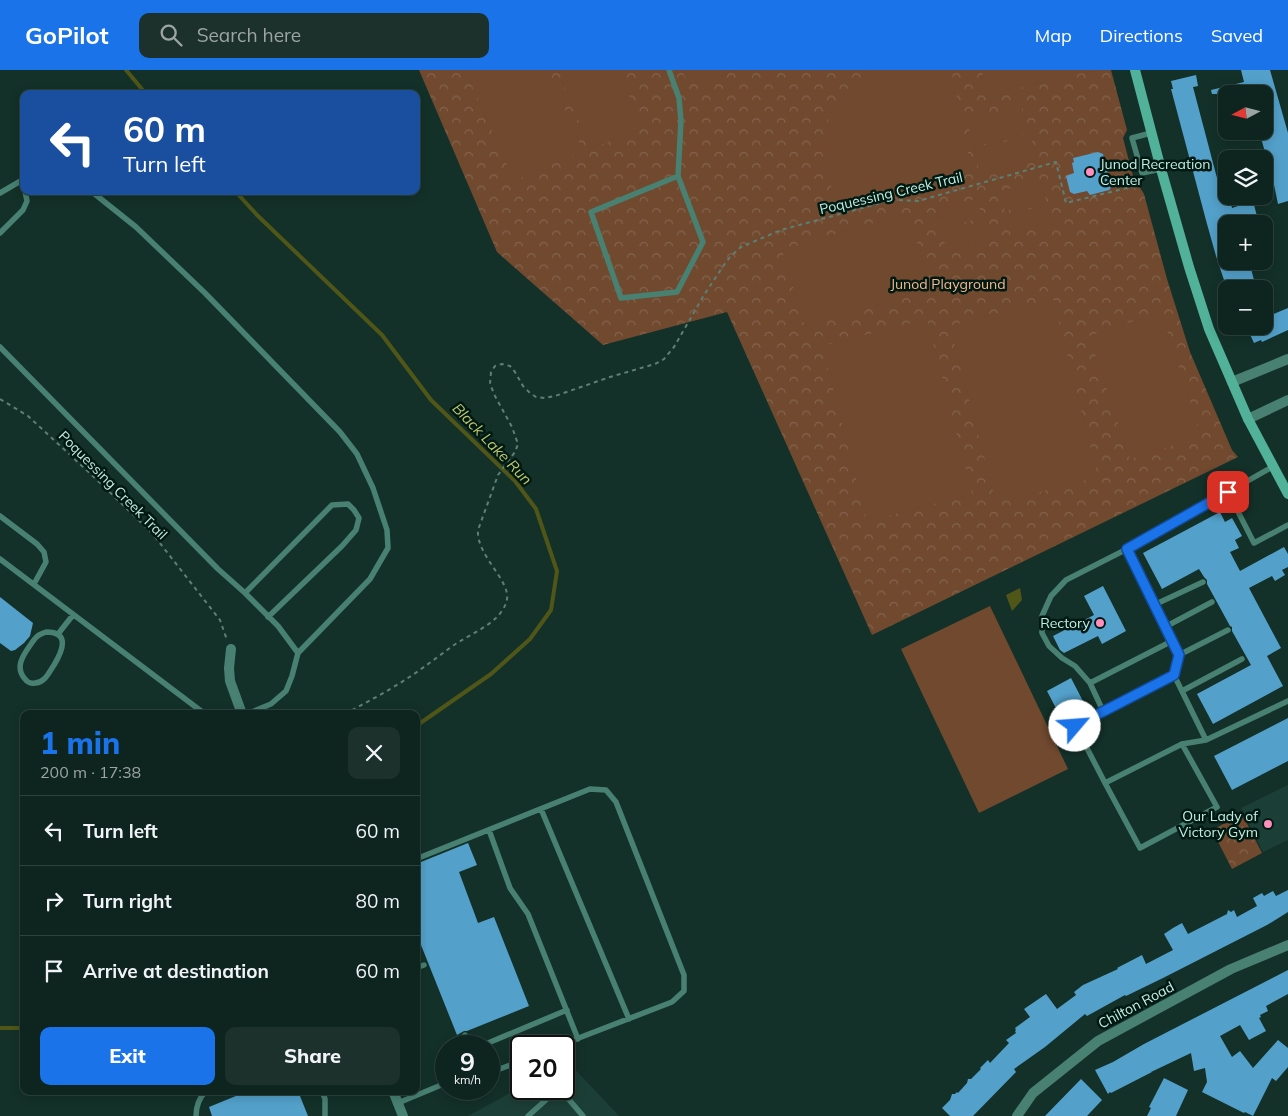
<!DOCTYPE html>
<meta charset="utf-8">
<style>
:root{--surface:#0e251f;--page:#1c312c;--text:#f1f3f6;--muted:#9ba5a4;--line:#2e423d;--accent:#1a73e8}
body{margin:0;font-family:Mulish,sans-serif;background:var(--page);color:var(--text);height:100vh;display:flex;flex-direction:column;font-size:19px;white-space:nowrap}
*{box-sizing:border-box;margin:0}
p{font-size:16px;color:var(--muted)}
.icon{flex:none;width:28px;height:28px;fill:none;stroke:currentColor;stroke-width:2;stroke-linecap:round;stroke-linejoin:round}
.map{position:relative;flex:1;overflow:hidden}
.side{position:absolute;left:20px;top:640px;width:400px;height:385px;display:flex;flex-direction:column;background:var(--surface);border-radius:10px;box-shadow:0 2px 12px #0003,0 0 0 1px var(--line)}
.side>*{flex:none}
.top-card{position:absolute;left:20px;top:20px;width:400px;height:105px;border-radius:10px;box-shadow:0 2px 12px #0003,0 0 0 1px var(--line);background:#1a4fa0;color:#fff;overflow:hidden}
.needle{width:32px;rotate:263deg}
.buttons{position:absolute;left:1218px;top:15px;display:grid;gap:10px}
.buttons a{display:grid;place-items:center;width:55px;height:55px;border-radius:10px;background:var(--surface);box-shadow:0 2px 12px #0003,0 0 0 1px var(--line);font-size:25px}
.speed{position:absolute;left:435px;top:965px;display:flex;gap:10px;font-size:25px;font-weight:700;text-align:center}
.speed>*{display:grid;place-content:center;width:65px;height:65px;border-radius:50%;background:var(--surface);box-shadow:0 2px 12px #0003,0 0 0 1px var(--line);line-height:1}
.speed small{font-size:12px;font-weight:400}
.speed .limit{border:2px solid #111;border-radius:8px;background:#fff;color:#111}
.pin{position:absolute;display:grid;place-items:center;width:42px;height:42px;color:#fff;margin:-21px;border-radius:10px;box-shadow:0 2px 8px #0006}
.me{position:absolute;width:55px;margin:-28px;rotate:63deg;stroke-linejoin:round;filter:drop-shadow(0 0 4px #0008)}
.turn{display:flex;align-items:center;gap:18px;height:105px;padding:0 20px;font-size:22px}
.turn .icon{width:65px;height:65px;stroke-width:2.5}
.turn b{display:block;font-size:35px;line-height:42px}
.round{display:grid;place-items:center;flex:none;width:52px;height:52px;border-radius:10px;background:var(--page)}
.head{display:flex;align-items:center;justify-content:space-between;height:85px;padding:0 20px}
h1{font-size:30px;font-weight:800;line-height:38px;color:var(--accent)}
.button{display:flex;gap:10px;margin-top:auto;padding:10px 20px}
.button a{flex:1;height:58px;border-radius:10px;background:var(--accent);color:#fff;font-size:20px;font-weight:800;line-height:58px;text-align:center}
.button a+a{background:var(--page);color:var(--text)}
ul{padding:0;list-style:none}
li{display:flex;align-items:center;gap:15px;height:70px;padding:0 20px;border-top:1px solid var(--line)}
li div{flex:1}
li b{display:block;font-size:19px}
li em{font-style:normal}
header{display:flex;align-items:center;gap:30px;box-sizing:border-box;height:70px;padding:0 25px;background:var(--accent);color:#fff}
header strong{font-size:24px}
nav{display:flex;gap:28px;margin-inline-start:auto;font-size:18px}
.search{width:350px;height:45px;background:var(--page);display:flex;align-items:center;gap:12px;box-sizing:border-box;padding:0 18px;border-radius:10px;color:var(--muted);font-size:19px}
.map>svg:first-child{display:block}
.built{fill:#1b3f36}
.park{fill:url(#park-crowns)}
.garden{fill:#70492f}
.water{fill:#505617}
.lines{fill:none;stroke-linecap:round;stroke-linejoin:round}
.stream{stroke:#505617;stroke-width:4}
.building{fill:#53a1cb}
.path{stroke:#5c8076;stroke-width:2;stroke-dasharray:4 4;stroke-linecap:butt}
.lane{stroke:#488071;stroke-width:5.5}
.street{stroke:#488071;stroke-width:10}
.secondary{stroke:#51b199;stroke-width:10}
.route-casing{stroke:#114b97;stroke-width:12}
.route{stroke:#1a73e8;stroke-width:9}
.poi-dot{fill:#fe8ebd;stroke:#001912;stroke-width:2}
.labels{text-anchor:middle;stroke-width:5;stroke-linejoin:round;paint-order:stroke}
.poi-label{font-size:14px;fill:#c3efe1;stroke:#001912;text-anchor:end}
.street-label{font-size:14px;fill:#c3efe1;stroke:#001912}
.park-label{font-size:14px;fill:#f6b78e;stroke:#001912}
.water-label{font-size:15px;font-style:italic;fill:#bdc76e;stroke:#001912}
</style>
<header>
<strong>GoPilot</strong>
<div class="search"><svg class="icon" aria-label="search" viewBox="0 0 24 24"><circle cx="10" cy="10" r="6"/><path d="M15 15l6 6"/></svg>Search here</div>
<nav><a>Map</a><a>Directions</a><a>Saved</a></nav>
</header>
<div class="map">
<svg width="1288" height="1046" viewBox="0 0 1288 1046">
<defs>
<pattern id="park-crowns" width="20" height="18" patternUnits="userSpaceOnUse" patternTransform="scale(1.25)"><rect width="20" height="18" fill="#70492f"/><path d="M2 6a3 3 0 1 1 6 0M12 15a3 3 0 1 1 6 0" fill="none" stroke="#83644d"/></pattern>
</defs>
<rect width="100%" height="100%" fill="#133129"/>
<path class="built" d="M 1288,715 L 1288,770 L 1263,782 L 1241,738 Z
M 568,992 L 619,1046 L 468,1046 L 521,1017 L 521,1019 L 564,1019 L 564,994 Z"/>
<path class="park" d="M 419,0 L 1111,0 L 1127,60 L 1123,68 L 1133,106 L 1144,124 L 1167,209 L 1190,282 L 1232,380 L 1238,387 L 872,565 L 727,242 L 603,275 L 497,182 Z
M 1242,744 L 1262,783 L 1232,799 L 1212,760 Z"/>
<path class="garden" d="M 465,0 L 548,0 L 583,81 L 514,111 Z
M 558,0 L 619,0 L 642,58 L 590,79 Z
M 682,0 L 734,0 L 719,7 L 688,14 Z
M 872,0 L 951,0 L 972,103 L 841,135 C 809,85 821,31 872,0 Z
M 981,0 L 1096,0 L 993,24 L 986,13 Z
M 1021,36 L 1028,62 L 974,77 L 967,51 Z
M 1030,65 L 1037,91 L 981,107 L 974,80 Z
M 1041,111 L 1046,130 L 1005,141 L 1000,121 Z
M 977,129 L 982,148 L 941,158 L 936,139 Z
M 1047,135 L 1052,154 L 1011,165 L 1006,145 Z
M 908,143 L 931,220 L 805,257 L 782,180 Z
M 983,153 L 988,172 L 947,182 L 942,163 Z
M 1053,229 L 1098,407 L 996,433 L 950,256 Z
M 1161,242 L 1201,366 L 1130,389 L 1089,266 Z
M 927,249 L 972,424 L 867,451 L 822,276 Z
M 990,536 L 1068,699 L 979,743 L 901,579 Z"/>
<path class="water" d="M 1020,518 L 1022,530 L 1012,541 L 1006,525 Z"/>
<g class="lines">
<path class="stream" d="M 126,0 L 146,24
M 235,121 L 257,145 L 382,265 L 431,330 L 515,411 L 536,439 L 557,501 L 551,540 L 530,569 L 491,604 L 416,656
M 0,958 L 24,958"/>
</g>
<path class="building" d="M 1241,0 L 1270,0 L 1288,63 L 1288,131 L 1278,134 L 1273,110 L 1259,61 L 1267,61 L 1264,54 L 1264,24 L 1212,24 L 1211,20 L 1244,12 Z
M 1196,5 L 1198,16 L 1193,17 L 1222,127 L 1229,126 L 1232,138 L 1253,131 L 1258,150 L 1244,154 L 1226,154 L 1226,191 L 1249,191 L 1254,210 L 1251,210 L 1253,219 L 1227,219 L 1216,186 L 1207,154 L 1171,19 L 1173,19 L 1171,11 Z
M 1098,82 L 1103,84 L 1111,117 L 1109,120 L 1090,125 L 1087,121 L 1074,124 L 1070,122 L 1066,106 L 1074,103 L 1072,93 L 1074,92 L 1073,88 Z
M 1288,238 L 1288,260 L 1262,272 L 1261,270 L 1254,273 L 1246,256 L 1264,256 L 1264,248 Z
M 1220,442 L 1225,452 L 1232,448 L 1242,466 L 1235,470 L 1239,478 L 1230,482 L 1240,501 L 1284,477 L 1288,484 L 1288,497 L 1282,500 L 1285,505 L 1275,511 L 1272,506 L 1249,518 L 1281,578 L 1267,586 L 1283,616 L 1213,654 L 1197,624 L 1251,595 L 1232,561 L 1232,557 L 1230,556 L 1207,514 L 1207,510 L 1204,507 L 1199,499 L 1162,519 L 1143,483 Z
M 1103,516 L 1126,561 L 1102,574 L 1098,566 L 1064,583 L 1060,580 L 1053,566 L 1094,545 L 1084,526 Z
M 0,527 L 33,553 L 30,566 L 24,573 L 15,580 L 11,581 L 0,573 Z
M 1071,608 L 1084,633 L 1060,646 L 1047,621 Z
M 1288,648 L 1288,691 L 1232,720 L 1214,686 Z
M 468,773 L 477,795 L 459,802 L 478,853 L 494,847 L 529,936 L 467,961 L 464,961 L 457,965 L 421,875 L 416,877 L 416,794 Z
M 1288,820 L 1288,842 L 1267,855 L 1163,908 L 1126,926 L 1125,925 L 1087,946 L 1085,944 L 1045,977 L 1014,999 L 1016,1002 L 973,1046 L 950,1046 L 942,1038 L 950,1030 L 952,1024 L 955,1024 L 957,1022 L 958,1023 L 967,1013 L 968,1009 L 971,1009 L 981,999 L 980,998 L 988,990 L 990,993 L 1009,973 L 1006,970 L 1016,963 L 1015,961 L 1016,960 L 1015,958 L 1030,947 L 1024,939 L 1046,924 L 1057,939 L 1076,925 L 1074,922 L 1083,915 L 1118,899 L 1117,898 L 1142,885 L 1146,894 L 1173,880 L 1164,864 L 1173,858 L 1182,853 L 1188,864 L 1227,844 L 1228,840 L 1231,842 L 1234,840 L 1237,847 L 1257,836 L 1253,828 L 1262,823 L 1264,826 L 1273,821 L 1276,826 Z
M 1288,900 L 1288,924 L 1266,936 L 1268,941 L 1260,945 L 1261,947 L 1259,948 L 1266,961 L 1249,970 L 1240,955 L 1220,966 L 1232,987 L 1240,981 L 1253,998 L 1278,970 L 1288,978 L 1288,997 L 1276,1011 L 1272,1008 L 1253,1046 L 1245,1042 L 1244,1043 L 1202,1022 L 1207,1012 L 1205,998 L 1194,1001 L 1191,983 L 1151,1002 L 1152,1002 L 1111,1023 L 1110,1022 L 1108,1024 L 1095,1000 L 1113,992 L 1144,974 Z
M 1164,1008 L 1188,1020 L 1176,1046 L 1147,1046 L 1151,1038 L 1149,1037 Z
M 1081,1009 L 1102,1030 L 1087,1046 L 1045,1046 Z
M 248,1021 L 298,1021 L 308,1046 L 212,1046 L 209,1037 Z"/>
<g class="lines">
<path class="path" d="M 0,329 L 28,346 L 96,409 L 152,463 L 220,550 L 227,570
M 345,644 C 367,632 390,620 411,606 C 426,596 440,585 454,575 C 468,566 484,559 496,548 C 501,543 506,536 507,529 C 510,510 476,485 478,460 L 498,405 L 515,382 L 518,374 L 512,357 L 495,326 L 490,314 L 491,302 L 495,296 L 502,294 L 510,296 L 515,302 L 523,316 L 530,323 L 536,327 L 545,328 L 555,326 L 610,307 L 655,294 L 664,289 L 674,277 L 704,225 L 724,195 L 730,187 L 741,177 L 781,160 L 888,131 L 899,130 L 918,131 L 1056,92 L 1066,133 L 1135,116 L 1138,110"/>
<path class="lane" d="M 669,0 L 679,28 L 681,51 L 678,106 L 703,172 L 677,222 L 621,228 L 591,142 L 678,106
M 1151,63 L 1132,68 L 1142,103 L 1161,99
M 91,121 L 136,157 L 205,223 L 340,362 L 357,384 L 373,418 L 387,460 L 388,478 L 370,509 L 298,583 L 292,606 L 286,621 L 271,634 L 247,644
M 0,123 L 24,109
M 0,163 L 23,140 L 27,131 L 25,121
M 0,277 L 218,499 L 245,523 L 278,556 L 298,583
M 1274,396 L 1127,479 L 1179,585 L 1174,605 L 1206,670 L 1288,631
M 1228,422 L 1254,473 L 1288,455
M 0,446 L 37,474 L 44,482 L 46,492 L 34,514
M 0,489 L 205,644
M 245,523 L 332,435 L 348,434 L 354,440 L 359,448 L 356,460 L 342,476 L 268,547
M 1154,535 L 1203,512
M 1165,557 L 1212,532
M 46,562 C 70,562 63,580 54,595 C 49,602 45,613 35,613 C 31,614 27,612 25,609 C 14,597 24,584 31,574 C 33,571 36,567 39,565 C 41,564 43,563 46,562 Z
M 58,564 L 73,545
M 1179,585 L 1228,560
M 1090,613 L 1075,596 L 1062,588 L 1049,576 L 1042,563 L 1042,546 L 1051,526 L 1066,510 L 1127,479
M 1182,621 L 1242,589
M 1103,641 L 1090,613 L 1172,571
M 1182,674 L 1217,737 L 1140,778 L 1105,713 L 1182,674 L 1206,670
M 1105,713 L 1075,655 L 1174,605
M 541,739 L 629,949
M 489,760 L 510,818 L 528,844 L 578,969
M 416,789 L 590,719 L 606,720 L 616,732 L 684,905 L 684,921 L 672,932 L 558,976
M 416,898 L 424,895
M 465,965 L 470,976
M 488,973 L 567,940
M 489,1003 L 521,991
M 560,1019 L 583,1046
M 322,1021 L 325,1029 L 325,1046
M 398,1033 L 446,1013
M 196,1046 C 196,1036 199,1028 206,1021
M 528,1046 L 558,1019"/>
<path class="street" d="M 1232,312 L 1288,289
M 1248,349 L 1288,330
M 231,579 L 229,598 L 230,611 L 242,644
M 393,1021 L 403,1046
M 1017,1046 L 1033,1023 L 1098,971 L 1231,899 L 1288,875"/>
<path class="secondary" d="M 1135,0 L 1161,99 L 1189,197 L 1209,259 L 1248,349 L 1288,424"/>
</g>
<g class="lines">
<defs>
<path id="route" d="M 1075,656 L 1174,605 L 1179,585 L 1127,479 L 1228,422"/>
</defs>
<use href="#route" class="route-casing"/>
<use href="#route" class="route"/>
</g>
<g class="poi-dot">
<circle cx="1090" cy="102" r="5"/>
<circle cx="1100" cy="553" r="5"/>
<circle cx="1268" cy="754" r="5"/>
</g>
<g class="labels">
<g class="poi-label">
<text x="1100" y="99" text-anchor="start">Junod Recreation<tspan x="1100" dy="16">Center</tspan></text>
<text x="1090" y="558">Rectory</text>
<text x="1258" y="751">Our Lady of<tspan x="1258" dy="16">Victory Gym</tspan></text>
</g>
<g class="street-label">
<text transform="translate(891 123) rotate(-13)" y="5">Poquessing Creek Trail</text>
<text transform="translate(113 415) rotate(45)" y="5">Poquessing Creek Trail</text>
<text transform="translate(1136 935) rotate(-28)" y="5">Chilton Road</text>
</g>
<g class="park-label">
<text x="948" y="219">Junod Playground</text>
</g>
<g class="water-label">
<text transform="translate(492 374) rotate(46)" y="5">Black Lake Run</text>
</g>
</g>
</svg>
<div class="buttons">
<a><svg class="needle" viewBox="-14 -14 28 28"><path d="M0-13l5 13h-10z" fill="#e53935"/><path d="M0 13l5-13h-10z" fill="#9ba5a4"/></svg></a>
<a><svg class="icon" aria-label="layers" viewBox="0 0 24 24"><path d="M12 4l9 5-9 5-9-5zM3 14l9 5 9-5"/></svg></a>
<a>+</a>
<a>−</a>
</div>
<div class="speed"><div>9<small>km/h</small></div><div class="limit">20</div></div>
<div class="pin" style="left:1228px;top:422px;background:#d93025"><svg class="icon" aria-label="arrive" viewBox="0 0 24 24"><path d="M6 21V4h12l-3 4 3 4H6"/></svg></div>
<svg class="me" style="left:1075px;top:656px" viewBox="-20 -20 40 40"><circle r="19" fill="#fff"/><path d="M0-13L10 11 0 6-10 11z" fill="#1a73e8"/></svg>
<div class="top-card">
<div class="turn"><svg class="icon" aria-label="left" viewBox="0 0 24 24"><path d="M17 20v-9H6M10 6l-5 5 5 5"/></svg><div><b>60 m</b>Turn left</div></div>
</div>
<section class="side">
<div class="head"><div><h1>1 min</h1><p>200 m · 17:38</p></div><a class="round"><svg class="icon" aria-label="close" viewBox="0 0 24 24"><path d="M6 6l12 12M18 6L6 18"/></svg></a></div>
<ul>
<li><svg class="icon" aria-label="left" viewBox="0 0 24 24"><path d="M17 20v-9H6M10 6l-5 5 5 5"/></svg><div><b>Turn left</b></div><em>60 m</em></li>
<li><svg class="icon" aria-label="right" viewBox="0 0 24 24"><path d="M7 20v-9h11M14 6l5 5-5 5"/></svg><div><b>Turn right</b></div><em>80 m</em></li>
<li><svg class="icon" aria-label="arrive" viewBox="0 0 24 24"><path d="M6 21V4h12l-3 4 3 4H6"/></svg><div><b>Arrive at destination</b></div><em>60 m</em></li>
</ul>
<div class="button"><a>Exit</a><a>Share</a></div>
</section>
</div>
